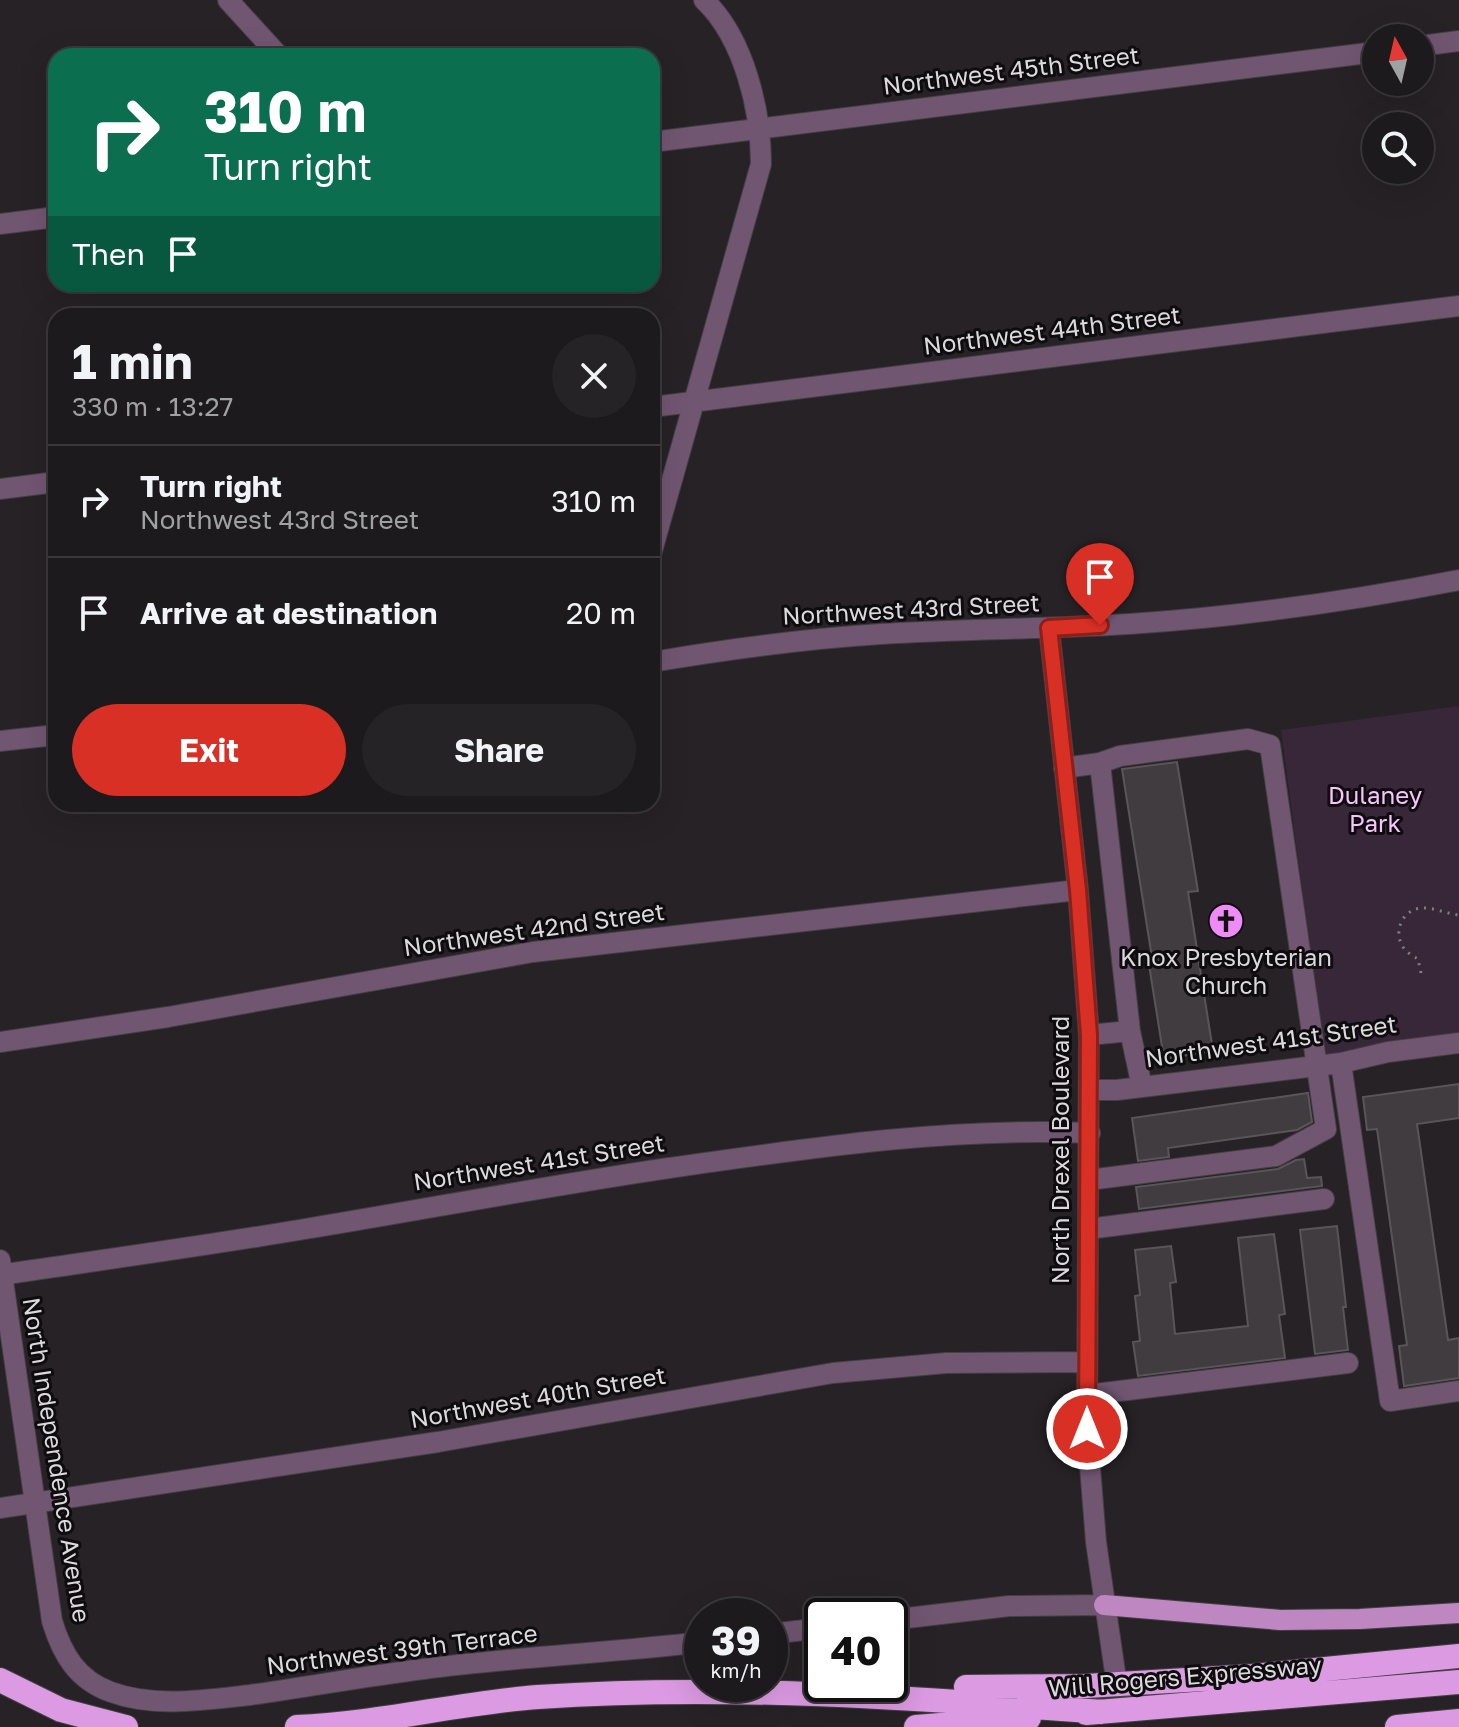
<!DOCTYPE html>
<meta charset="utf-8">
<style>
:root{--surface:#1c1a1c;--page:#252325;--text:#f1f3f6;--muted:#a0a1a3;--line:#3a383b;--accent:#d93025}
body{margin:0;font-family:"Golos Text",sans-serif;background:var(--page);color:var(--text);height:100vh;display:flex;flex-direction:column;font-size:30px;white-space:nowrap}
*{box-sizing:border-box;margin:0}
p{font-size:26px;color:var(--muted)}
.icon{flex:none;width:44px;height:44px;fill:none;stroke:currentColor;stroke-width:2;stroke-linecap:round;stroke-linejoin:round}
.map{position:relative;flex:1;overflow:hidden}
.drawer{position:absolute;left:48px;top:308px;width:612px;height:504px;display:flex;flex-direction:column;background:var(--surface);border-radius:24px;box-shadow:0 8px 32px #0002,0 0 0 2px var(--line)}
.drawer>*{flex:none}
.banner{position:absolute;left:48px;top:48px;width:612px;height:244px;border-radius:24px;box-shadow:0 8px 32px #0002,0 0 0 2px var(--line);background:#0b6e4f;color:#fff;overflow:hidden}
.needle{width:52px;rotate:352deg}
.tools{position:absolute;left:1362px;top:24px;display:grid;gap:16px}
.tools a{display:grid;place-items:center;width:72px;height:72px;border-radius:50%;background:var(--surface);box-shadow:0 8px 32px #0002,0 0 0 2px var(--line);font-size:40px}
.speed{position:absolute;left:684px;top:1598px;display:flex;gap:16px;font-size:40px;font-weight:700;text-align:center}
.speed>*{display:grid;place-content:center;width:104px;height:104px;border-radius:50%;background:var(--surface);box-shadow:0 8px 32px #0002,0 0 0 2px var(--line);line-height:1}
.speed small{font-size:20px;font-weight:400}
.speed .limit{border:4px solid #111;border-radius:12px;background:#fff;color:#111}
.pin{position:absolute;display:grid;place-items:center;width:68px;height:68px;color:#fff;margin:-82px -34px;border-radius:50% 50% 50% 0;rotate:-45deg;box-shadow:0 0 8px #0007}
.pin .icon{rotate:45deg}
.me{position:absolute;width:88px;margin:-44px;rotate:0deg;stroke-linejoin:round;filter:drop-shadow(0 0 6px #0008)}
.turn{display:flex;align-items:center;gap:28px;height:168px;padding:0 24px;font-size:36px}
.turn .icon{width:104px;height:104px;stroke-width:2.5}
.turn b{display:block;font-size:56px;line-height:68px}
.then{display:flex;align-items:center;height:76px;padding:0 24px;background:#0003;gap:16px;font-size:30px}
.round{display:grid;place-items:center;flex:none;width:84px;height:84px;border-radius:42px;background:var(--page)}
.summary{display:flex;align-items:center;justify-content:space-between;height:136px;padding:0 24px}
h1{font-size:48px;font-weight:700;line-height:60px}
.button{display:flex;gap:16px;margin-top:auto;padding:16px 24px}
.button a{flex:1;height:92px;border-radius:48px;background:var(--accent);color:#fff;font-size:32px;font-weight:700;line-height:92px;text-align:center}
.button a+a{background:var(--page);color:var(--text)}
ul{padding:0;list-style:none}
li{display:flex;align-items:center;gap:24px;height:112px;padding:0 24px;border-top:2px solid var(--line)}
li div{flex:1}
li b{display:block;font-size:30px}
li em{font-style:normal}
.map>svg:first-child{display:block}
.green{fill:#372739}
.building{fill:#403c40;stroke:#595559;stroke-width:2}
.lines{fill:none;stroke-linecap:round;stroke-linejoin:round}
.minor-tunnel{stroke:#413d41;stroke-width:20;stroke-dasharray:20 10;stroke-linecap:butt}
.minor-casing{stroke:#433f43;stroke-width:22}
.major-casing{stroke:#433f43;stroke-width:22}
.highway-casing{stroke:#433f43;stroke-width:26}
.path{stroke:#827f82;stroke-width:3;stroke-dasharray:2 6;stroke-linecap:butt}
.minor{stroke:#715672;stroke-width:20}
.major{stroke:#be87c2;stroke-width:20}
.highway{stroke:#dc9ae2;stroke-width:24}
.route-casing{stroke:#8d1f18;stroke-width:20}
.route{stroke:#d93025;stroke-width:14}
.labels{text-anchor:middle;stroke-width:6;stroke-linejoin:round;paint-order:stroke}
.street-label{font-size:24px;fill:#dbd9db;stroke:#0e0c0e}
.park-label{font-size:24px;fill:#f8c4fc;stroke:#0e0c0e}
.poi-label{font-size:24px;fill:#dbd9db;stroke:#0e0c0e}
</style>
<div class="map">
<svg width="1459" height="1727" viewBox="0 0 1459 1727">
<rect width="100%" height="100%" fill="#262226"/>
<path class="green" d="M 1459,706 L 1459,1038 L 1324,1055 L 1281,730 Z"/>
<path class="building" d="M 1177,762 L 1198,891 L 1188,892 L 1213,1051 L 1164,1059 L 1149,965 L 1153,964 L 1122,769 Z
M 1459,1084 L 1459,1118 L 1417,1124 L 1448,1340 L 1459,1338 L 1459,1378 L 1404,1386 L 1399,1346 L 1407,1345 L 1377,1129 L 1367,1130 L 1363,1097 Z
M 1308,1093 L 1312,1122 L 1297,1130 L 1168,1148 L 1169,1157 L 1138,1161 L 1132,1118 Z
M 1304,1159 L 1307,1178 L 1321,1177 L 1322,1186 L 1139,1209 L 1136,1187 L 1278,1169 L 1296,1160 Z
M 1337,1226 L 1346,1307 L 1343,1307 L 1348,1350 L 1315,1354 L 1300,1230 Z
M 1274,1234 L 1285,1314 L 1279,1315 L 1285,1358 L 1138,1376 L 1133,1342 L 1140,1341 L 1135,1296 L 1140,1295 L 1135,1250 L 1171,1246 L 1176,1282 L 1170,1283 L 1175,1334 L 1248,1326 L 1238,1238 Z"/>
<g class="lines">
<path class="minor-tunnel" d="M 1115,1672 L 1123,1727"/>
<defs>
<path id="minor" d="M 228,0 L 279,56
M 1420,46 L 1459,41
M 652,142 L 1376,52
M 0,224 L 56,217
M 652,407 L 1459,306
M 0,489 L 56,482
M 652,551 L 761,164 C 761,110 744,38 704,0
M 1049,628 L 1078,890 L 1089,1035 L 1087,1429 L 1096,1542 L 1115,1672
M 652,662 C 728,649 804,639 881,634 C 963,629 1046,629 1129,624 C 1240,617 1350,601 1459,580
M 0,741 L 56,735
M 1100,763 L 1130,1031 L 1142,1087
M 1064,768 L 1100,763 L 1120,756 L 1248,739 L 1270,745 L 1326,1129 L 1276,1156 L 1089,1180
M 1089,1035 L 1130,1031
M 0,1042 L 168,1017 L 533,952 L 1078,890
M 1341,1063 L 1390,1401 L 1459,1391
M 1090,1090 L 1117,1090 L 1341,1063 L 1388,1052 L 1459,1043
M 1088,1229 L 1324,1199
M 0,1260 L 52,1621 C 62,1654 77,1680 111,1692 C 154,1708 205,1700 250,1695 C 308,1687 366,1676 424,1669 C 516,1657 609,1653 702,1642
M 0,1275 C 102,1260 204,1246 305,1229 C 426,1209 547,1186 669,1168 C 809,1148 949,1127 1090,1133
M 1087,1395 L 1348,1363
M 0,1508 L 438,1442 L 833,1373 L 946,1363 L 1087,1362
M 890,1620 L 1009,1606 L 1104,1605
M 770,1634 L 822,1628"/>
<path id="major" d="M 1104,1605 L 1280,1620 L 1360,1619 L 1459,1613"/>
<path id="highway" d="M 0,1680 L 61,1710 L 126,1727
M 966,1687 L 1086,1686 L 1253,1676 L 1459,1656
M 1086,1713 L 1459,1682
M 297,1727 C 378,1724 457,1703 538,1697 C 726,1684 915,1698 1102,1712
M 916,1727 L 1029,1718
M 1397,1727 L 1459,1721"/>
</defs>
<use href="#minor" class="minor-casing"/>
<use href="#major" class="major-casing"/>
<use href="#highway" class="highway-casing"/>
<path class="path" d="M 1421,973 L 1418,959 C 1413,956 1407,953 1403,947 C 1393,932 1402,910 1421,908 C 1433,907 1447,914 1459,915"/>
<use href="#minor" class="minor"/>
<use href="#major" class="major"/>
<use href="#highway" class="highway"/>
</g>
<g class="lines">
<defs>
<path id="route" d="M 1087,1429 L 1089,1035 L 1078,890 L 1049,628 L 1100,625"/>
</defs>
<use href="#route" class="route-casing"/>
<use href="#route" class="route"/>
</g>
<defs>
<symbol id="church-disc" viewBox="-11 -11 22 22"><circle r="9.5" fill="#ef8bf7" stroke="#0e0c0e"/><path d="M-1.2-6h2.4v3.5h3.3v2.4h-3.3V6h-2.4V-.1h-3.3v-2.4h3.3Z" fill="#111"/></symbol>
</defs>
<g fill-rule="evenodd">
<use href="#church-disc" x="1206" y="901" width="40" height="40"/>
</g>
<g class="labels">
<g class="street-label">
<text transform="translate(1011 71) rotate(-7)" y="8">Northwest 45th Street</text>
<text transform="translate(1052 331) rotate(-7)" y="8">Northwest 44th Street</text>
<text transform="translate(911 610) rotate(-3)" y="8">Northwest 43rd Street</text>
<text transform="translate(534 930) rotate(-8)" y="8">Northwest 42nd Street</text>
<text transform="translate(1271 1042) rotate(-8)" y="8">Northwest 41st Street</text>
<text transform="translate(1061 1150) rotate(-90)" y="8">North Drexel Boulevard</text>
<text transform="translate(539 1163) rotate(-9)" y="8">Northwest 41st Street</text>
<text transform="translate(538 1398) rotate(-10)" y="8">Northwest 40th Street</text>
<text transform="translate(56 1460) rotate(81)" y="8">North Independence Avenue</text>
<text transform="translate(402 1650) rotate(-7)" y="8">Northwest 39th Terrace</text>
<text transform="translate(1185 1677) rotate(-5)" y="8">Will Rogers Expressway</text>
</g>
<g class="park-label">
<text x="1375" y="804">Dulaney<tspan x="1375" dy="28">Park</tspan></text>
</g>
<g class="poi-label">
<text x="1226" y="966">Knox Presbyterian<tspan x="1226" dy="28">Church</tspan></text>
</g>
</g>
</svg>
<div class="tools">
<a><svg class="needle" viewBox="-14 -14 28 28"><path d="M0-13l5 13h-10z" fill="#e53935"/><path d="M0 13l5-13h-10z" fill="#a0a1a3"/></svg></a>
<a><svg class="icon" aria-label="search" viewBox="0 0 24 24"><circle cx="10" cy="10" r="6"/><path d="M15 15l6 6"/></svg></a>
</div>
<div class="speed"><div>39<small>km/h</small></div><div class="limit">40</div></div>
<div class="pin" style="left:1100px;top:625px;background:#d93025"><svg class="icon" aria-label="arrive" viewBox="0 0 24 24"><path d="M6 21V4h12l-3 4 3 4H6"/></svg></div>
<svg class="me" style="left:1087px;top:1429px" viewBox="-20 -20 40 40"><circle r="17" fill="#d93025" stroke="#fff" stroke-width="3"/><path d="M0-11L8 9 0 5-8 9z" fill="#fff"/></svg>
<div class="banner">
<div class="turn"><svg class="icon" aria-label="right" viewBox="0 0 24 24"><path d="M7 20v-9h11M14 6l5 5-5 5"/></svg><div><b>310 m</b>Turn right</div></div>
<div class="then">Then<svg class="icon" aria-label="arrive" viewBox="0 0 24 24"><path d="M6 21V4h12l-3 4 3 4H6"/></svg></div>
</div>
<section class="drawer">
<div class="summary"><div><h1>1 min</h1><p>330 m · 13:27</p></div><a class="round"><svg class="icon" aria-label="close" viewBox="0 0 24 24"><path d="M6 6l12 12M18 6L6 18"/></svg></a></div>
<ul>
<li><svg class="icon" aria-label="right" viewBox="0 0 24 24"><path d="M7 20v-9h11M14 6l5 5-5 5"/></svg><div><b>Turn right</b><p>Northwest 43rd Street</p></div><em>310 m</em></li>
<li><svg class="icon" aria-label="arrive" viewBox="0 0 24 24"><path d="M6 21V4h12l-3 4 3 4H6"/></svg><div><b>Arrive at destination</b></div><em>20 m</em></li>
</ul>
<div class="button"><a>Exit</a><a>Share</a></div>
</section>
</div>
